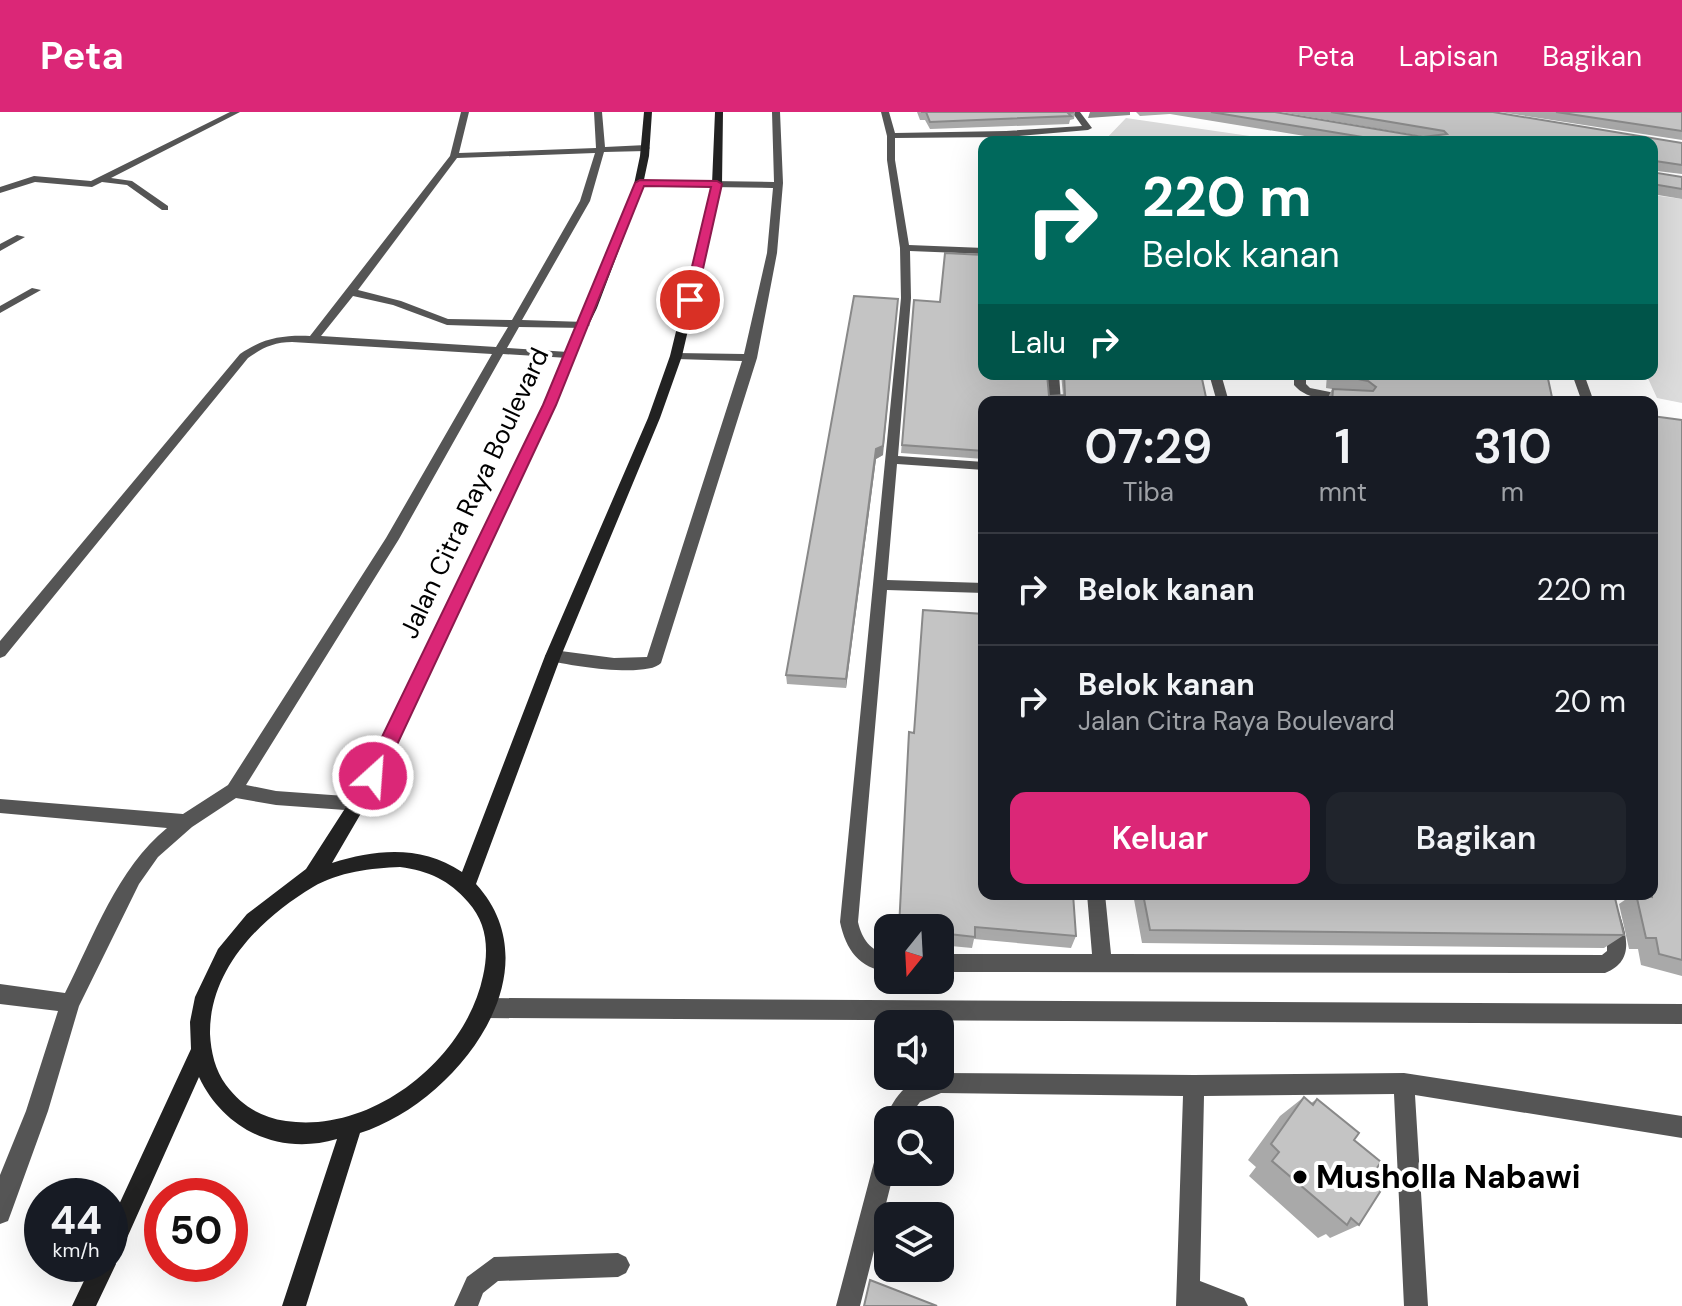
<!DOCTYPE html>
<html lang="id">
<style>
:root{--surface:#171b24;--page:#20242c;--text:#f1f3f6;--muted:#9ea1a6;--line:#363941;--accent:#db2777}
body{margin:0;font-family:"DM Sans",sans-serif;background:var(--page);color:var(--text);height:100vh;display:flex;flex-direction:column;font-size:30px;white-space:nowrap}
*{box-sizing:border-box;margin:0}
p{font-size:26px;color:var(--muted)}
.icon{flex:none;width:44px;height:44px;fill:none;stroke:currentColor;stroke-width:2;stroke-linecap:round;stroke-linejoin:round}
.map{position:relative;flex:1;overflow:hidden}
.sheet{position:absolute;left:978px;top:284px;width:680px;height:504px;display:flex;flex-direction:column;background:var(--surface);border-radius:16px;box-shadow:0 8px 32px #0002}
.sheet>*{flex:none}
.top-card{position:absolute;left:978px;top:24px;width:680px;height:244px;border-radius:16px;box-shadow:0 8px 32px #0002;background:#00695c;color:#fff;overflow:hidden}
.needle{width:52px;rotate:198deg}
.controls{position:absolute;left:874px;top:802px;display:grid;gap:16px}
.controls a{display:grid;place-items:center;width:80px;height:80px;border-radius:16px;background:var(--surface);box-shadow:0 8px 32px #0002;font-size:40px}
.speed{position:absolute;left:24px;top:1066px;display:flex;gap:16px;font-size:40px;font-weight:700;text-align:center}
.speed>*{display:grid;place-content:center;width:104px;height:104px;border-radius:50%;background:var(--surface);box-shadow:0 8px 32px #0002;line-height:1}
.speed small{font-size:20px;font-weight:400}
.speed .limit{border:12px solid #d22;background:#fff;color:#111}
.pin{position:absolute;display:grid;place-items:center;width:68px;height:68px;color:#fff;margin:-34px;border:4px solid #fff;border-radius:50%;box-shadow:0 2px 8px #0007}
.me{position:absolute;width:88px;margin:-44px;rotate:26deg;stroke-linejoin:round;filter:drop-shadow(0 0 6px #0008)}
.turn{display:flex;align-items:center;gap:28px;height:168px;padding:0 32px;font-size:36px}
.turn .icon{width:104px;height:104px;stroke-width:2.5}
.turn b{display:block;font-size:56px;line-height:68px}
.then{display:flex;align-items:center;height:76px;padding:0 32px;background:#0003;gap:16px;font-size:30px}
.eta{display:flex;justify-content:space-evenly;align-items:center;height:136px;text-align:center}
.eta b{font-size:48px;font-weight:600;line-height:56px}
.action{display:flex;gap:16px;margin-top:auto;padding:16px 32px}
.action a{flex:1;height:92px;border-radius:16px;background:var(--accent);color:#fff;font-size:32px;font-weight:600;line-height:92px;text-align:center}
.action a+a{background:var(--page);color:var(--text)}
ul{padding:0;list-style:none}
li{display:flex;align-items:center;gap:24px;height:112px;padding:0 32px;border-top:2px solid var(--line)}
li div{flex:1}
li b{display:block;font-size:30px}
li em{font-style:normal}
header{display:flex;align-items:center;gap:48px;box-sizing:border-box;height:112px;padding:0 40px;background:var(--accent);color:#fff}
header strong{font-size:38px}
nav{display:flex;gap:44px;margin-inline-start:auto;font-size:28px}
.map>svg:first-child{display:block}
.green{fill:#dcdcdc}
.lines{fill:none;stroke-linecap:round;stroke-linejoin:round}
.service{fill:#555;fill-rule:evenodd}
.minor{fill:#555;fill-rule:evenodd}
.secondary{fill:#222;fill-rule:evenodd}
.wall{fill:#a9a9a9}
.shaded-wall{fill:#898989}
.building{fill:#c4c4c4;stroke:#898989;stroke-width:2}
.route{fill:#db2777;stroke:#8e194d;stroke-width:2}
.poi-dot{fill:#000;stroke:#fff;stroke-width:3}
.labels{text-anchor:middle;stroke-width:8;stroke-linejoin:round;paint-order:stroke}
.street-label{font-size:26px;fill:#000;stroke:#fff}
.near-poi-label{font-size:32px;font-weight:bold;fill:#000;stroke:#fff;text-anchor:start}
</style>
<header>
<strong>Peta</strong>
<nav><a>Peta</a><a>Lapisan</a><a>Bagikan</a></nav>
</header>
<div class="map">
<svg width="1682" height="1194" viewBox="0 0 1682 1194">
<rect width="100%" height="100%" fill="#fff"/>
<path class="green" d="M 1126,6 L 1291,30 L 1103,30 Z
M 1652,83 L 1682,87 L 1682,291 L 1657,286 L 1646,262 L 1652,262 Z"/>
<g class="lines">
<path class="service" d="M 461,0 L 469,0 L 459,41 L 596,36 L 594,0 L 602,0 L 605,35 L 646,33 L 650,36 L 646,39 L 604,40 L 590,89 L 522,208 L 585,210 L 590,213 L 585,216 L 519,215 L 507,236 L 568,240 L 574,243 L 568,246 L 503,242 L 399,427 L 246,673 L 276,679 L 359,685 L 365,687 L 368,692 L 365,697 L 359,699 L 276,693 L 236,686 L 192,715 L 158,745 L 139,772 L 79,894 L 48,999 L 11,1101 L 8,1109 L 0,1112 L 0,1063 L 26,999 L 58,899 L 0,892 L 0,872 L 65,881 C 94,824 117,757 167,716 L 0,701 L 0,687 L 183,702 L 228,673 L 386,426 L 492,242 L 292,230 C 274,230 262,236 248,246 L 5,544 L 0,546 L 0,529 L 240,242 C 263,226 283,223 310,224 L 450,44 ZM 595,41 L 580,89 L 512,208 L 448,207 L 401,189 L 358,178 L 457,46 ZM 353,184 L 393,193 L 447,213 L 508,215 L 496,235 L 321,224 Z
M 772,0 L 780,0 L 783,71 L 777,141 L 757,246 L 661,551 C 648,566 568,554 548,548 L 545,544 L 548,540 L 553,538 L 614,546 L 647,545 L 742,249 L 676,247 L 670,244 L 676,241 L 744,242 L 767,141 L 773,76 L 640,74 L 635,71 L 640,68 L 774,70 Z
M 618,1141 L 626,1145 L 630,1153 L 626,1161 L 618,1165 L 498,1169 L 483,1181 L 478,1194 L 454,1194 L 467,1165 L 494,1145 Z"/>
<path class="minor" d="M 230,0 L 240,0 L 111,66 L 132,69 L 168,94 L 168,98 L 162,98 L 127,73 L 102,70 L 92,75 L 35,70 L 0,81 L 0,75 L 34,64 L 91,69 Z
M 881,0 L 889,0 L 895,21 L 1006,19 L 1082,14 L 1072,0 L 1080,0 L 1092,16 L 1088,18 L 1006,25 L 895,26 L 895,48 L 909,133 L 984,136 L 984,142 L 910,139 L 911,186 L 898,344 L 984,350 L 984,358 L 897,352 L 887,468 L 984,471 L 984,481 L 887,478 L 858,810 C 862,827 870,839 888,842 L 888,860 C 859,856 846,838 840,810 L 901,186 L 900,136 L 887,48 L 887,24 Z
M 17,123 L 25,125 L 0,139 L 0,132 Z
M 32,176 L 41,178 L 0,201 L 0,194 Z
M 1047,262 L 1059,262 L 1061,290 L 1049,290 Z
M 1209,262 L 1221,262 L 1229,290 L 1217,290 Z
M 1294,262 L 1306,262 L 1306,272 L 1310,276 L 1360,286 L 1366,290 C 1344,290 1309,291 1294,273 Z
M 1572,262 L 1584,262 L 1594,290 L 1582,290 Z
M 1087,782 L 1105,782 L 1111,842 L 1602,843 L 1607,839 L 1607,830 L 1595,782 L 1613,782 C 1621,810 1642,847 1605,861 L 940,860 L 940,842 L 1092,842 Z
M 485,886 L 1682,892 L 1682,912 L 485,906 L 478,903 L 475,896 L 478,889 Z
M 941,961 L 1194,963 L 1404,961 L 1682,1004 L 1682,1026 L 1415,983 L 1428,1194 L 1404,1194 L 1394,982 L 1204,984 L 1200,1169 L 1244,1186 L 1248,1194 L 1176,1194 L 1183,984 L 941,981 L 920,990 L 907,1008 L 888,1008 L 888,1015 L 885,1008 C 895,982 910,964 940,964 Z
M 888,1028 L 888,1060 L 894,1060 L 860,1194 L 836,1194 L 877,1039 L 880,1031 Z"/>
<path class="secondary" d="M 644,0 L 652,0 L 649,44 L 642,77 L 597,196 L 574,243 L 516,379 L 381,667 L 332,751 C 377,737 421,733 462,760 L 545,544 L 648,306 L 670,244 L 712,72 L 715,0 L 723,0 L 722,72 L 682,244 L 660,306 L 561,544 L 476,772 C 558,862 453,992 360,1021 L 306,1194 L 282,1194 L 337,1027 C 279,1044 224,1018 199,965 L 118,1146 L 114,1148 L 116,1152 L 96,1194 L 72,1194 L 92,1152 L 110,1152 L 110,1112 L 191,937 L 190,910 L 195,885 L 218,837 L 247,802 L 306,757 L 364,667 L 503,379 L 587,196 L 633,77 L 640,44 ZM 400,755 C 429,759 449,768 468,790 C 487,811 489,837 483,864 C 466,946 373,1022 286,1009 C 260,1005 242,994 226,973 C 215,958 211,940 210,922 C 209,857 261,806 313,775 C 338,760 372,756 400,755 Z"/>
</g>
<path class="wall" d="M 917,0 L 1075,0 L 1074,7 L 1070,8 L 1069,12 L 930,17 L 925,8 L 920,8 Z
M 1136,0 L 1275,0 L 1423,25 L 1426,25 L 1281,0 L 1493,0 L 1682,31 L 1682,62 L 1657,59 L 1657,61 L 1682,65 L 1682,87 L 1652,82 L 1652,30 L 1341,30 L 1170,2 L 1140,4 Z
M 1500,0 L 1682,0 L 1682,28 Z
M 854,184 L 883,343 L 876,347 L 846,576 L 787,572 L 786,563 Z
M 914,188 L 1049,284 L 1063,283 L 1061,262 L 1201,262 L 1207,290 L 984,290 L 984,347 L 901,341 Z
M 1327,262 L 1547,262 L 1553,290 L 1326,290 L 1332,277 L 1326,276 Z
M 1652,304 L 1682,308 L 1682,864 L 1641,853 L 1638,837 L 1629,837 L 1619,792 L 1632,783 L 1632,782 L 1652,782 Z
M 909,620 L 1076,824 L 1071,836 L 974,827 L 972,836 L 940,833 L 940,816 L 899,816 Z
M 1133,782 L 1614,782 L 1624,823 L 1604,836 L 1142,831 Z
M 1304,985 L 1311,991 L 1317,987 L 1354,1028 L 1372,1063 L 1359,1113 L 1330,1126 L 1326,1122 L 1318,1126 L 1249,1064 L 1256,1055 L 1248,1048 L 1280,1004 Z"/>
<path class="shaded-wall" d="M 1090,0 L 1130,0 L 1130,3 L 1088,6 Z
M 897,196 L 883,343 L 876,347 L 846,576 L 846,567 L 876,337 Z"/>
<path class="building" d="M 921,0 L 1074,0 L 1068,1 L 1071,4 L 930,10 L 926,0 Z
M 1211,0 L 1275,0 L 1423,25 L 1447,22 L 1444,19 L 1331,0 L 1493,0 L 1682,31 L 1682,53 L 1655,49 L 1657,61 L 1682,65 L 1682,77 L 1652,72 L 1652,30 L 1393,30 Z
M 1556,0 L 1682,0 L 1682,19 Z
M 945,141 L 984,143 L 984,262 L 1047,262 L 1049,284 L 1065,283 L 1064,262 L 1201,262 L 1207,290 L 984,290 L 984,339 L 902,333 L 914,188 L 940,190 Z
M 854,184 L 898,187 L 883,334 L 876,337 L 846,567 L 786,563 Z
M 1333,262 L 1547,262 L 1553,290 L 1332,290 L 1333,277 L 1373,279 L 1376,275 L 1368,269 Z
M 1300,286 L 1322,290 L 1300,290 Z
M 1652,304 L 1682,308 L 1682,848 L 1659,842 L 1656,826 L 1646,826 L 1636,782 L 1652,785 L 1652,340 L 1655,341 L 1652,331 Z
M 923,498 L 984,502 L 984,782 L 1073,782 L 1076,824 L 975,815 L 975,825 L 940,821 L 940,816 L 899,816 L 909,620 L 914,621 Z
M 1143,782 L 1614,782 L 1624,823 L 1150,818 Z
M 1304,985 L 1313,993 L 1317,987 L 1359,1021 L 1354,1028 L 1381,1050 L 1372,1063 L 1385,1072 L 1359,1113 L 1351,1106 L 1347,1113 L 1272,1049 L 1279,1040 L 1271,1032 Z
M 870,1168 L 937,1194 L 864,1194 Z"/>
<path class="route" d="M 640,68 L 717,69 L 722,72 L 696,188 L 690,192 L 684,188 L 711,75 L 644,74 L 556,293 L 380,669 L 366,669 L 363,664 L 543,293 L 635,71 Z"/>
<circle class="poi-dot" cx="1300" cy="1065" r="8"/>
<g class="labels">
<g class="street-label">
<text transform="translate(474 381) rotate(-65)" y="9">Jalan Citra Raya Boulevard</text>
</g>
<g class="near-poi-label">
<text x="1316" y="1076">Musholla Nabawi</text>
</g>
</g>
</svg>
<div class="controls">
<a><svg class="needle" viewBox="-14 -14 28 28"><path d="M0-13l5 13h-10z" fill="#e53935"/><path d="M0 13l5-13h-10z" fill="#9ea1a6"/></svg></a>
<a><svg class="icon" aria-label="sound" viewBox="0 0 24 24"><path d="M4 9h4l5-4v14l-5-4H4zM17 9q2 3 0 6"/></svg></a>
<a><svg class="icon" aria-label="search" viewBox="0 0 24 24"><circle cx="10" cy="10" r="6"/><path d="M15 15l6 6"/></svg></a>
<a><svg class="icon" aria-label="layers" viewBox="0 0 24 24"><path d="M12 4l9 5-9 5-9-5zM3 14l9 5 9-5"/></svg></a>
</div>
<div class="speed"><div>44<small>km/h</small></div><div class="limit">50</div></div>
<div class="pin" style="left:690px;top:188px;background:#d93025"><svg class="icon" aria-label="arrive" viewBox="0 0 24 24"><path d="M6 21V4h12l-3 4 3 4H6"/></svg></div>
<svg class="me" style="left:373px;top:664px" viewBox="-20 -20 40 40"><circle r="17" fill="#db2777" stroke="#fff" stroke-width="3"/><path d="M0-11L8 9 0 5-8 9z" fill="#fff"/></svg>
<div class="top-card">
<div class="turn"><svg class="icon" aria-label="right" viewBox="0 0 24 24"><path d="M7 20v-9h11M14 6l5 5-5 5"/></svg><div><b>220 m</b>Belok kanan</div></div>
<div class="then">Lalu<svg class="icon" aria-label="right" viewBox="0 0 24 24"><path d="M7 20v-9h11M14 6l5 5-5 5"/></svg></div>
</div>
<section class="sheet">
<div class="eta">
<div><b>07:29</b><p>Tiba</p></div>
<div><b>1</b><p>mnt</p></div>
<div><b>310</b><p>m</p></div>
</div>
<ul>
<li><svg class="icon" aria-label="right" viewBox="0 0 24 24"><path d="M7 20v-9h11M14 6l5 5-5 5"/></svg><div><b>Belok kanan</b></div><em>220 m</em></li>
<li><svg class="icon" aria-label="right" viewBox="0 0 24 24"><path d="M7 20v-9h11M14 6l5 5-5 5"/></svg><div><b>Belok kanan</b><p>Jalan Citra Raya Boulevard</p></div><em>20 m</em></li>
</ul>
<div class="action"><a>Keluar</a><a>Bagikan</a></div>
</section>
</div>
